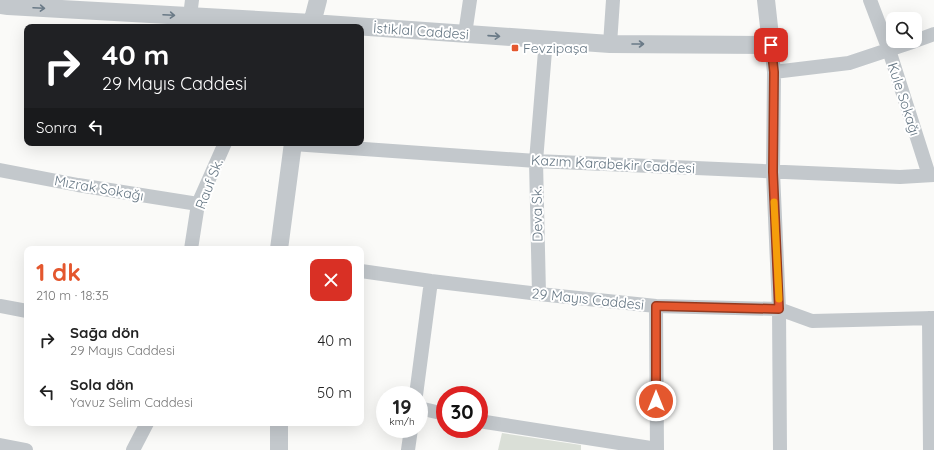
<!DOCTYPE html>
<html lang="tr">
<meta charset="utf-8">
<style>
:root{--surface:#fff;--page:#f2f2f2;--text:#222;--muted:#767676;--accent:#e4572e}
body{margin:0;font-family:Quicksand,sans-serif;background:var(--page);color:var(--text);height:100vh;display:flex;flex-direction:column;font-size:15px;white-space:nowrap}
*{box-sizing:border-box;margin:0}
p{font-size:13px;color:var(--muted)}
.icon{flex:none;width:22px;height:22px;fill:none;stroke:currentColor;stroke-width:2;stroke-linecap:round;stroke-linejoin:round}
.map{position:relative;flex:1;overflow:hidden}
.drawer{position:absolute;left:24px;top:246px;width:340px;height:180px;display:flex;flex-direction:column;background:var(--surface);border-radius:8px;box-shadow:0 4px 16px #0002}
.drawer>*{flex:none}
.top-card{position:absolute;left:24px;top:24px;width:340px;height:122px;border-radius:8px;box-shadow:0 4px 16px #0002;background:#202124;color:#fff;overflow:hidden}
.fabs{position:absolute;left:886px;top:12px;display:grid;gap:8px}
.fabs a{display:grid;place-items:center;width:36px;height:36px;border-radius:8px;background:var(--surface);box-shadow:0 4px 16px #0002;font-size:20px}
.speed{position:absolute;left:376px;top:386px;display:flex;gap:8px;font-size:20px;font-weight:700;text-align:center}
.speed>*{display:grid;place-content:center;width:52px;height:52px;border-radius:50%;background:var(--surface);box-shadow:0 4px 16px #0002;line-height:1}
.speed small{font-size:10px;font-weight:400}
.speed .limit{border:6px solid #d22;background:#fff;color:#111}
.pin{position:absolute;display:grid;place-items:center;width:34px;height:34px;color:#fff;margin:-17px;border-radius:8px;box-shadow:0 2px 6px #0006}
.me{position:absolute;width:44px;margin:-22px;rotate:0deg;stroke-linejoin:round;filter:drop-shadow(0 0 3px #0008)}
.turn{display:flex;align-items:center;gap:14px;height:84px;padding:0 12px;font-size:18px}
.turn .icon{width:52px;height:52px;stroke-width:2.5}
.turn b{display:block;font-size:28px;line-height:34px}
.then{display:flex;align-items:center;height:38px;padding:0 12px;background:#0003;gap:8px;font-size:15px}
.round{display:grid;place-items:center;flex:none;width:42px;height:42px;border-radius:8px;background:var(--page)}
.summary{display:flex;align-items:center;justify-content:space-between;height:68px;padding:0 12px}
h1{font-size:24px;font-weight:700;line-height:30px;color:var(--accent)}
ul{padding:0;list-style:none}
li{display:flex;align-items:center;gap:12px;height:52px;padding:0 12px}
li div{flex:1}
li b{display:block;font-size:15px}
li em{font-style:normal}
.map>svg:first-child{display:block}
.green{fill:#dadfd7}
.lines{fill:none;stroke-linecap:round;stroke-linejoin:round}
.minor{stroke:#c3c8cc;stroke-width:14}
.tertiary{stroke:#c3c8cc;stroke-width:18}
.oneway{stroke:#6a7a87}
.route-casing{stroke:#94391e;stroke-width:10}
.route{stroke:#e4572e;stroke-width:7}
.slow{stroke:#f59e0b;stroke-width:7}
.poi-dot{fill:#e4572e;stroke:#fff;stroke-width:1.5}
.labels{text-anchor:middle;stroke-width:4;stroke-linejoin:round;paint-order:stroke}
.street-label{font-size:14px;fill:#657683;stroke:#fff}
.poi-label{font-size:14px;fill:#657683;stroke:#fff;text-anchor:start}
</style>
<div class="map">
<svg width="934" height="450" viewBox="0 0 934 450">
<rect width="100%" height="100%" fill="#fafaf8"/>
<path class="green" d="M 502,433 L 581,445 L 581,450 L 498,450 Z"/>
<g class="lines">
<path class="minor" d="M 870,0 L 889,50 L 929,175
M 190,16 L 192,0
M 465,34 L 470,0
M 915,41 L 934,34
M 610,44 L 613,0
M 771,45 L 774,72 L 773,172 L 779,309 L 780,450
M 774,72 L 849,63 L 915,41
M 293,144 L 536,161 L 900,177 L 934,175
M 0,170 L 78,185 L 198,204
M 191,249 L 198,204 L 225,143
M 361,271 L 431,281 L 539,294 L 656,306 L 779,309 L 812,321 L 934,318
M 539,294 L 536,161 L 546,39
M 0,306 L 27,311
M 656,306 L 657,450
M 929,318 L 930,450
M 416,395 L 431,281
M 419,408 L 445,414
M 479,421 L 657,449
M 0,445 L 26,450
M 133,450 L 147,423
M 408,450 L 411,429"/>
<path class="tertiary" d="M 0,5 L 8,6 L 312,23 L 610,44 L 771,45 L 766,0
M 311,27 L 318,0
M 279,249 L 293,143
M 279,423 L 279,450"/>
</g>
<defs><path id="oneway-shaft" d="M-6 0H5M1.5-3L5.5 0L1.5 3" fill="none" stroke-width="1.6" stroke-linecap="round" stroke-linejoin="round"/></defs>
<g class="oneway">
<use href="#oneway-shaft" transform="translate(39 8) rotate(3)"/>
<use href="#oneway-shaft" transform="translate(169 15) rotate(3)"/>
<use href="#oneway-shaft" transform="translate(494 36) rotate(4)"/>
<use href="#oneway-shaft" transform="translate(638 44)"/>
</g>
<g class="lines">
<defs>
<path id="route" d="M 656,401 L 656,306 L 779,309 L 773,172 L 774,72 L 771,45"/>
</defs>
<use href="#route" class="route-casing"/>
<use href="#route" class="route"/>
<path class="slow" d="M 774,202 L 779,299"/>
</g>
<rect class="poi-dot" x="511" y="44" width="8" height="8" rx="2"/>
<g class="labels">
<g class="street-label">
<text transform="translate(421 31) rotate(4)" y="5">İstiklal Caddesi</text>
<text transform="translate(904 99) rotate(72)" y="5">Kule Sokağı</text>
<text transform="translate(613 164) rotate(3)" y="5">Kazım Karabekir Caddesi</text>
<text transform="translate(209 184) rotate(-69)" y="5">Rauf Sk.</text>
<text transform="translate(99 188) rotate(10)" y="5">Mızrak Sokağı</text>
<text transform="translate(537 214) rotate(-91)" y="5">Deva Sk.</text>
<text transform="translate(588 299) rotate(6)" y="5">29 Mayıs Caddesi</text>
</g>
<g class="poi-label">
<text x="523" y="53">Fevzipaşa</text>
</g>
</g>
</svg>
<div class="fabs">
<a><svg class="icon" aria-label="search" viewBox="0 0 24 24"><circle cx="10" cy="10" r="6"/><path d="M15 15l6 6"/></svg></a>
</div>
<div class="speed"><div>19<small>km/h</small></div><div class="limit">30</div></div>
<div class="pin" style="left:771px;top:45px;background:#d93025"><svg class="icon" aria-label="arrive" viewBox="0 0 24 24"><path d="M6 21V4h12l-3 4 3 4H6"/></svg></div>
<svg class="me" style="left:656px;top:401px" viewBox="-20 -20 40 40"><circle r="17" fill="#e4572e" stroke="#fff" stroke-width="3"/><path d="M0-11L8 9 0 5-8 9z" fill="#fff"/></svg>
<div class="top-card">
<div class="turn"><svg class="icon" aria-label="right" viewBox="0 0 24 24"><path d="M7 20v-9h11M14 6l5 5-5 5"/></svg><div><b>40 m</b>29 Mayıs Caddesi</div></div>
<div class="then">Sonra<svg class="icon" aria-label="left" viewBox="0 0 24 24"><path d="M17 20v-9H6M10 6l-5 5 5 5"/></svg></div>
</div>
<section class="drawer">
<div class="summary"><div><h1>1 dk</h1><p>210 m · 18:35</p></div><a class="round" style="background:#d93025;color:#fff"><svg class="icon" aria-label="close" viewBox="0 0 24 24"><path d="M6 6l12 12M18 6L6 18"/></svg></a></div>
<ul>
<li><svg class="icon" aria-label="right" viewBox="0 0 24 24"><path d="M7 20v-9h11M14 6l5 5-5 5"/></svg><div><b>Sağa dön</b><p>29 Mayıs Caddesi</p></div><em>40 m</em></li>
<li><svg class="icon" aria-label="left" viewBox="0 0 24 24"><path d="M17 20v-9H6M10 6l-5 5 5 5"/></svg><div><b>Sola dön</b><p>Yavuz Selim Caddesi</p></div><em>50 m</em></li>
</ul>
</section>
</div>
